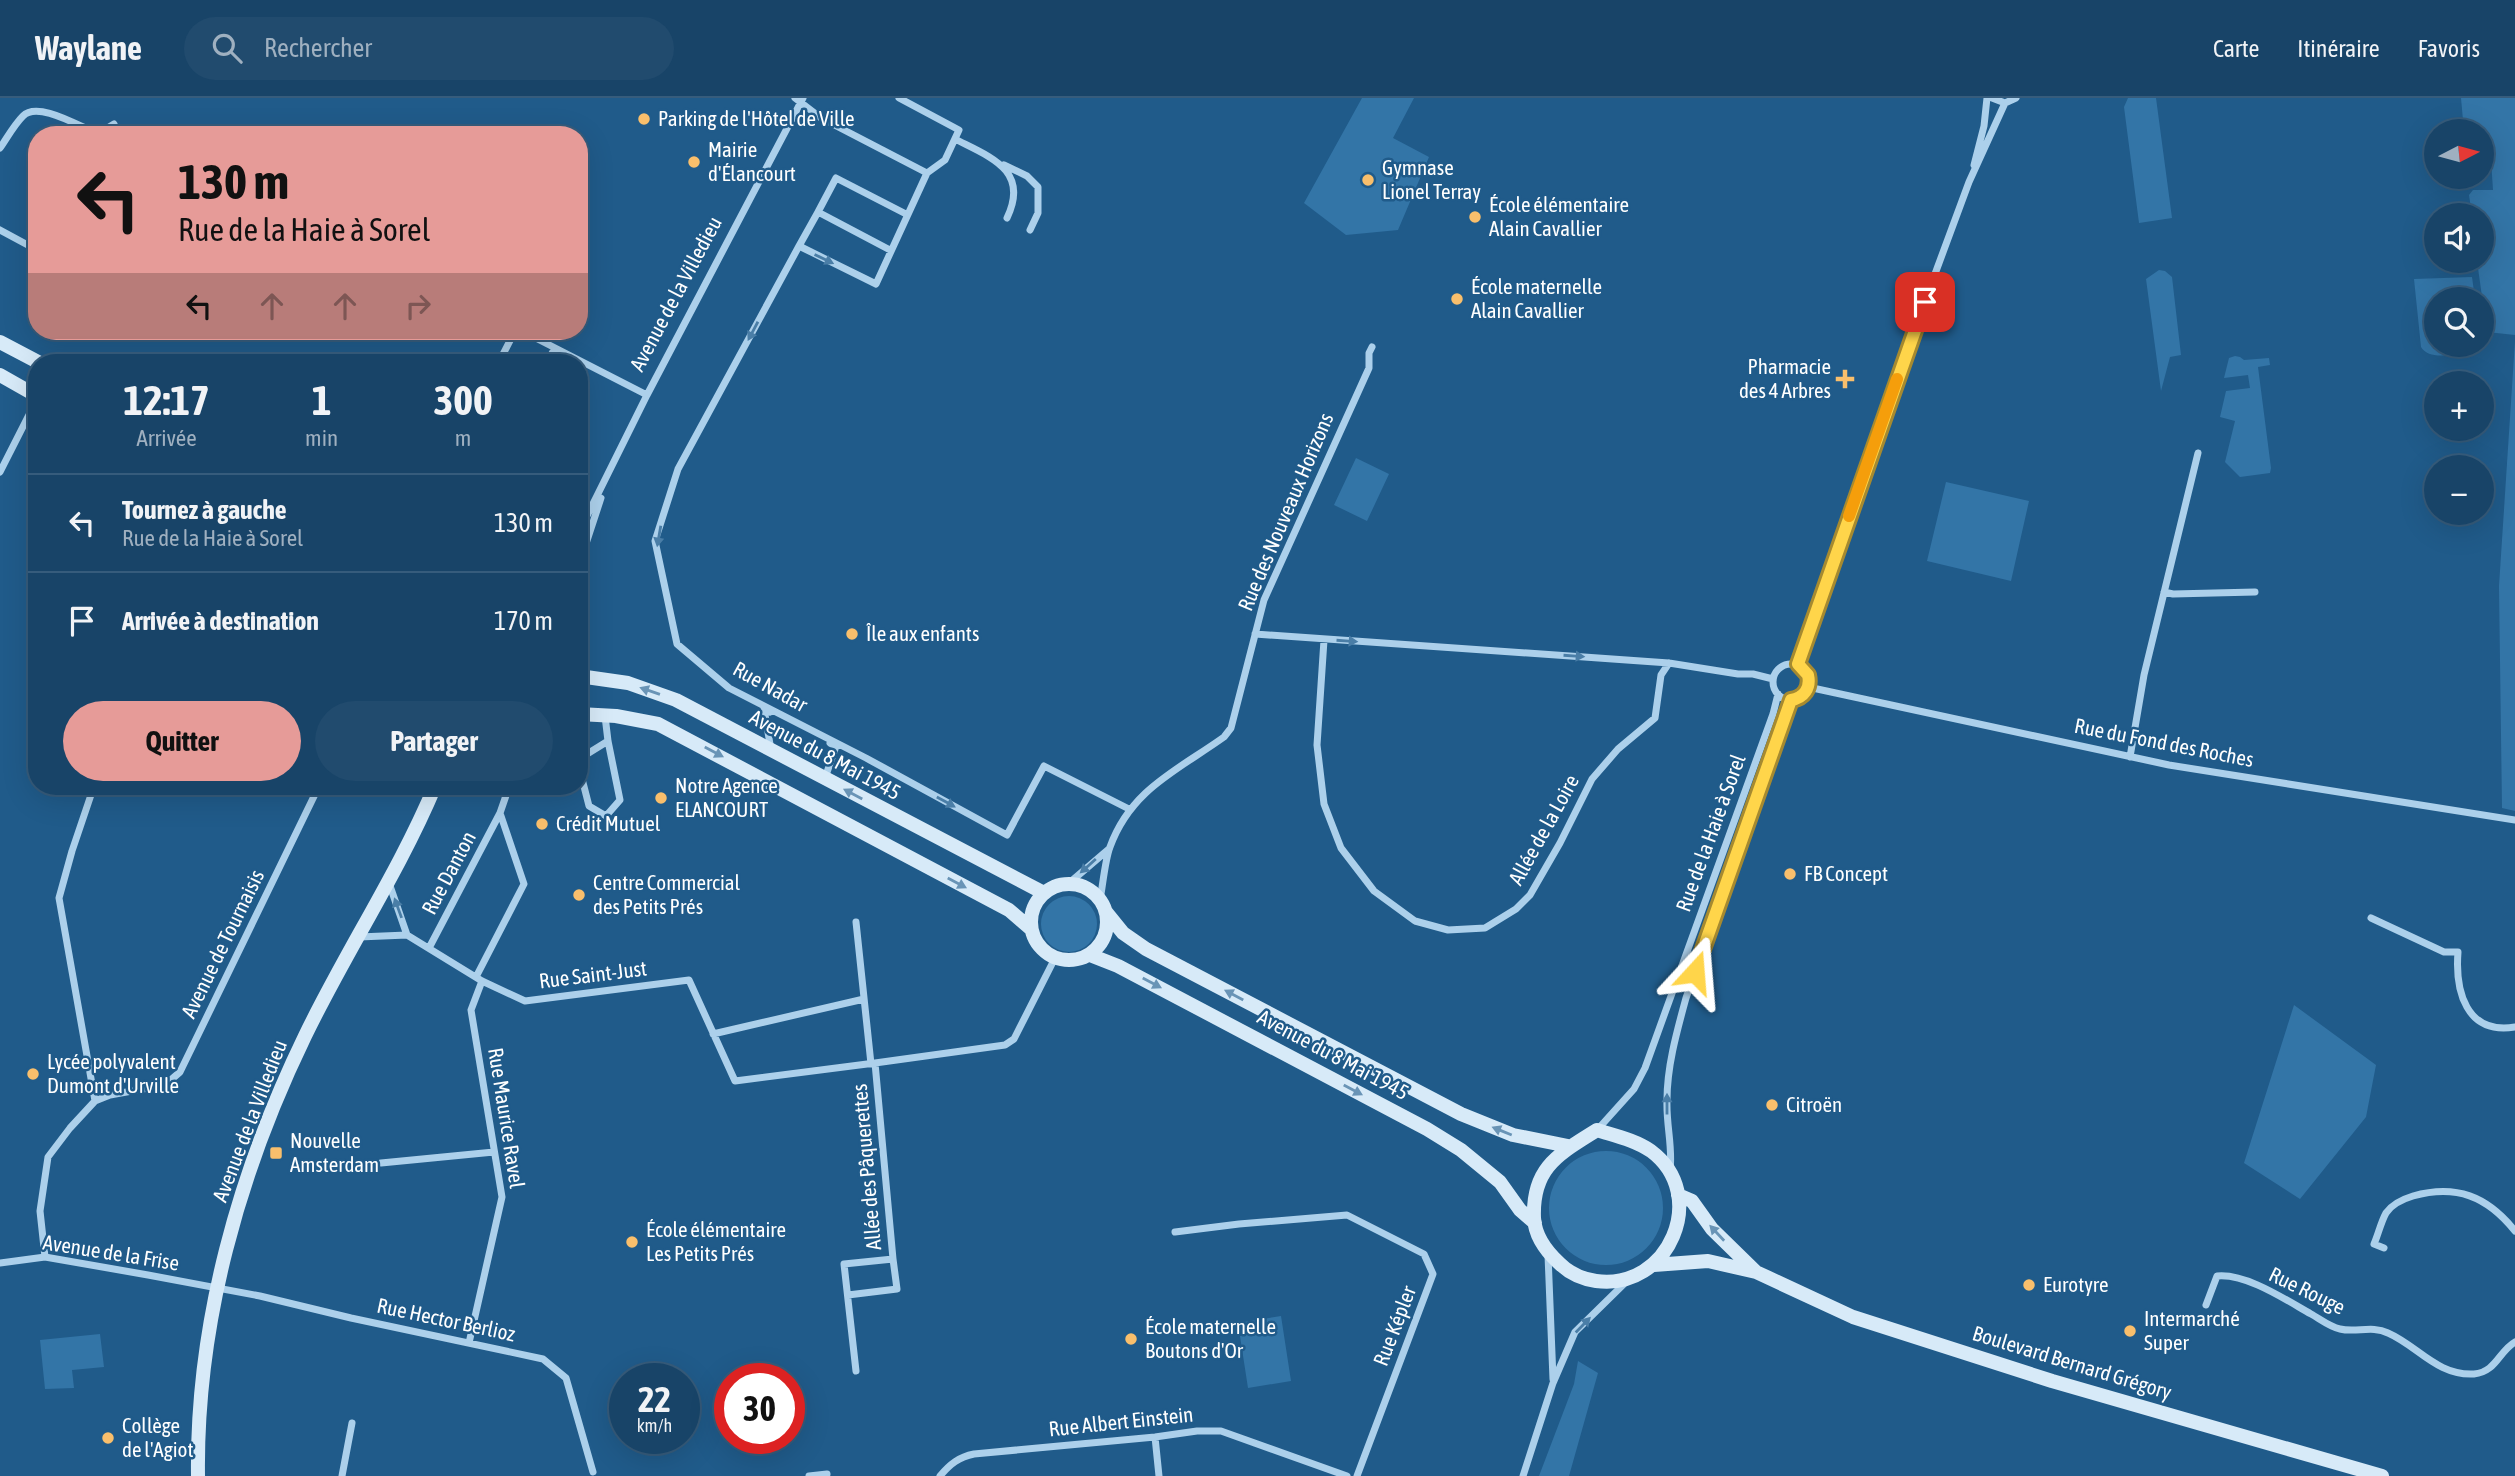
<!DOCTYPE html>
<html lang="fr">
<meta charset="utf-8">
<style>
:root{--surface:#184468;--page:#214b6e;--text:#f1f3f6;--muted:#9fb0c0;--line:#365c7c;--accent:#e69b98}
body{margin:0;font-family:"Asap Condensed",sans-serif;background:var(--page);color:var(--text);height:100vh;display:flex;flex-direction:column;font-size:26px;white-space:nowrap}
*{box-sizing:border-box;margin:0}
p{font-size:23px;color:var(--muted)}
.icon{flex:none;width:38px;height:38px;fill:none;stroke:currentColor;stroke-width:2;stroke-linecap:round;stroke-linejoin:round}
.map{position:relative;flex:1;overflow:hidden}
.drawer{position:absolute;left:28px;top:256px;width:560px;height:441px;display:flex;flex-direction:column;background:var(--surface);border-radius:28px;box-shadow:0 7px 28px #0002,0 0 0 2px var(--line)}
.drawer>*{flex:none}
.banner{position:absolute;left:28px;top:28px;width:560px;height:214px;border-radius:28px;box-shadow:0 7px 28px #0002,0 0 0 2px var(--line);background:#e69b98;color:#111;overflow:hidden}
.needle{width:46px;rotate:84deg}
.fabs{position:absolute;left:2424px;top:21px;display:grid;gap:14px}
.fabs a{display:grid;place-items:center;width:70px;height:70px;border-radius:50%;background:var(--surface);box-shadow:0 7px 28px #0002,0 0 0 2px var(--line);font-size:35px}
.speed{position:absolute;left:609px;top:1265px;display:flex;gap:14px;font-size:35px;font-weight:700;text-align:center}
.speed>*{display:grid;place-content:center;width:91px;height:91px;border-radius:50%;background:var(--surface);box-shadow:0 7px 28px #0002,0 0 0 2px var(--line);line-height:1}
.speed small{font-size:18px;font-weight:400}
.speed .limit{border:10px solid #d22;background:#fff;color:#111}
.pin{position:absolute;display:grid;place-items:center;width:60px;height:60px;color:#fff;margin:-30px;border-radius:14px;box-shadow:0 4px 10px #0006}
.me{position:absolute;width:77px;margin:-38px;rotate:19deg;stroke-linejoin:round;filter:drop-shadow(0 0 5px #0008)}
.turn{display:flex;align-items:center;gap:24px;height:147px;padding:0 35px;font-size:32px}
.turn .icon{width:91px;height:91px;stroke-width:2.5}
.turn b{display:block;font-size:49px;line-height:60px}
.lanes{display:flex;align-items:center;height:66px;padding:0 35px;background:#0003;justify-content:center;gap:35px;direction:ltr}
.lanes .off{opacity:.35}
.eta{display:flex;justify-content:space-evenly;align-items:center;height:119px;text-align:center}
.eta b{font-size:42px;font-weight:700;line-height:49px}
.cta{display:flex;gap:14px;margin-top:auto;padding:14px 35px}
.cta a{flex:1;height:80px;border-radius:42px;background:var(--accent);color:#111;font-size:28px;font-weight:700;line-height:80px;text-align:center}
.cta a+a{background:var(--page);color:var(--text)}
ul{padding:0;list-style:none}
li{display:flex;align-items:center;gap:21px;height:98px;padding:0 35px;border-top:2px solid var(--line)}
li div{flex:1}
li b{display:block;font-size:26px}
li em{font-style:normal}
header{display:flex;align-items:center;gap:42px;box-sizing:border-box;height:98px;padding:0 35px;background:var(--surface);border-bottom:2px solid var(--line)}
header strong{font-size:33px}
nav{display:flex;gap:38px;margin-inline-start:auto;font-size:24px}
.search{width:490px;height:63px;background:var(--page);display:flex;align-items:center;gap:18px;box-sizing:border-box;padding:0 24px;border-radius:38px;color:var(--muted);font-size:26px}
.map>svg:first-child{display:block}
.green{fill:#3375a7}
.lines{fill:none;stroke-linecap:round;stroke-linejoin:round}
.street{stroke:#acd0eb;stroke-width:7}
.secondary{stroke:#d7eaf8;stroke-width:14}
.oneway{fill:#4a7ea7}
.oneway2{fill:#6994b6}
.route-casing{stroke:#a68a30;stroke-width:18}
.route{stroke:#ffd54a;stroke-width:12}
.slow{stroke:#f59e0b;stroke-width:12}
.poi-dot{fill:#f9bf6c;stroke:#205b8a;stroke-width:2.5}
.labels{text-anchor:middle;stroke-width:5;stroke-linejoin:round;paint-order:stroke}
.poi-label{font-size:21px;fill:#fff;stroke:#205b8a;text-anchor:start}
.street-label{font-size:21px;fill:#fff;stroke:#205b8a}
</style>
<header>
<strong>Waylane</strong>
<div class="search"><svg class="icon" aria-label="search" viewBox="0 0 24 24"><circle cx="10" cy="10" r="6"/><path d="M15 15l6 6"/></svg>Rechercher</div>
<nav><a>Carte</a><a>Itinéraire</a><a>Favoris</a></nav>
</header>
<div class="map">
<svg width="2515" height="1378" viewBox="0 0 2515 1378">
<rect width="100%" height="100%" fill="#205b8a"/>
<path class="green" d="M 1362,0 L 1414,0 L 1393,40 L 1429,59 L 1398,132 L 1346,137 L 1304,105 Z
M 2128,0 L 2156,0 L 2172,120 L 2139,125 L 2124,9 Z
M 2461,0 L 2515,0 L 2515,237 L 2487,234 L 2477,163 L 2482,163 L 2482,117 L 2472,117 L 2469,97 L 2473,92 L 2493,92 L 2491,62 L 2482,62 L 2482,33 L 2464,33 Z
M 2159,172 L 2165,173 L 2172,179 L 2181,257 L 2170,259 L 2161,293 L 2146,181 Z
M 2472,179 L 2475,201 L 2436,201 L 2436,247 L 2477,247 L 2473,253 C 2457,255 2430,264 2421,249 L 2414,181 Z
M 2515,243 L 2515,713 L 2502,710 L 2499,488 Z
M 2235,258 L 2240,259 L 2244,262 L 2269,260 L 2270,267 L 2258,269 L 2271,370 L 2270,375 L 2240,379 L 2225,364 L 2235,323 L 2220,319 L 2226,293 L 2250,290 L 2248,277 L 2224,280 L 2229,260 Z
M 1356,360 L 1389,376 L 1367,423 L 1334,407 Z
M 1946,384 L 2029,403 L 2011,483 L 1927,463 Z
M1041 826a28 28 0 1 1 56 0a28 28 0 1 1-56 0Z
M 2294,907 L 2376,967 L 2366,1019 L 2300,1101 L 2244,1065 Z
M1549 1110a57 57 0 1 1 114 0a57 57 0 1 1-114 0Z
M 1281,1218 L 1291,1283 L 1248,1290 L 1238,1225 Z
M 100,1236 L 104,1269 L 72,1272 L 74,1290 L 45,1291 L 40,1242 Z
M 1578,1263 L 1598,1275 L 1569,1378 L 1539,1378 L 1574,1286 Z"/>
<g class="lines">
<path class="street" d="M 795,0 L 821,20 L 927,75
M 1992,0 L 2005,5 L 2016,0
M 955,41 C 990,59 1030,72 1007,120
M 0,50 C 7,40 14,27 23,18 C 37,3 77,27 94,34 L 101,34 L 114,26
M 1004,67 L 1027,78 L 1038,89 L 1038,115 L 1030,132
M 1974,67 L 1984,28 L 1987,0
M 818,114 L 799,148 L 876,186 L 927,75 L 945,62 L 959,32 L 899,0
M 0,132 L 37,152
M 799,148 L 678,371 L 655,443 L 677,546 L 729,590 L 866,660 L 1007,737 L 1044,668 L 1129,711
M 890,152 L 818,114 L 836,80 L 906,116
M 522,233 L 647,297
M 96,237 L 96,233
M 499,264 L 515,233
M 547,264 L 555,250
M 0,374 L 37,301
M 579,434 L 647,297 L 803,0
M 579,467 L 601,400
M 2164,494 L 2173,496 L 2255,494
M 1255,536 L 1669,565 L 1738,576 L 1753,576 L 1773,581
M 1324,542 L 1317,647 L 1324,706 L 1341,750 L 1374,793 L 1415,823 L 1448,832 L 1485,830 L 1516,811 L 1530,797 L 1560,745 L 1592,681 L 1618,651 L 1655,620 L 1661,577 L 1669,565
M1773 584a18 18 0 1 1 36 0a18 18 0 1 1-36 0Z
M 1798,566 L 1898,276 L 1969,84 L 2005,5
M 1808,589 L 2169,667 L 2515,722
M 770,614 L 764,611 L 771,652
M 2130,659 L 2144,577 L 2198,355
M 579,661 L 608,643
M 579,669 L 589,708 L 606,718 L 620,702 L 608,643 L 605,618
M 825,680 L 836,648 L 830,645
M 94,688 L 72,753 L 59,800 L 95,1003
M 389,785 L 407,837
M 1068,786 L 1109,751
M 1100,802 C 1103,786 1105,762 1110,749 C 1131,691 1178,672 1224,639 L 1231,630 L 1264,502 L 1369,270 L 1369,255 L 1372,249
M 2371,820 L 2444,854 L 2458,854 C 2455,893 2466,937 2515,929
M 856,824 L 871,966
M 359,839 L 407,837 L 482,883 L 525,903 L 689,882 L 735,983 L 875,965
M 429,850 L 500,715
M 476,879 L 524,786 L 500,715 L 509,689 L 513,688
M 713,936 L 864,901
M 1598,1031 L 1634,991 L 1645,970 L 1773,616 L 1778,596
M 381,1065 L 494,1054
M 1670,1073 C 1673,1049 1666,1027 1667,1002 C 1667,968 1677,933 1686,900 L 1791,602
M 1175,1134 L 1239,1126 L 1347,1117 L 1424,1156 L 1433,1176 L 1357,1378
M 2384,1150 L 2374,1146 C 2378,1137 2381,1124 2386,1115 C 2392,1106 2403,1101 2413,1098 C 2456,1086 2487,1098 2515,1133
M 1548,1157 L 1553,1281
M 45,1159 L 40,1113 L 48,1059 L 70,1030 L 95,1003 L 110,997 L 165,987 L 180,974 L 319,688
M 0,1165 L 45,1159 L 148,1177 L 260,1198 L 351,1220 L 543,1261 L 566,1280 L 593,1374
M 848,1197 L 897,1191 L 893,1161
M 2206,1207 L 2217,1178 C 2246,1175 2286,1202 2311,1216 C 2320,1221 2330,1229 2340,1231 C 2356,1235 2372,1227 2388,1235 C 2418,1248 2437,1278 2474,1276 C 2496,1274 2499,1253 2515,1244
M 469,1245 L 502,1099 L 471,912 L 482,883
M 856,1273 L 844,1166 L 893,1161 L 875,965 L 1005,947 L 1014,941 L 1055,860
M 1155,1339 L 1159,1378
M 342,1378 L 352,1325
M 809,1378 L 827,1376
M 940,1378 C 950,1366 959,1359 974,1356 L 1155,1339 L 1197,1333 L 1221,1333 L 1347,1378
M 1523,1378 L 1553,1285 L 1575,1234 L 1628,1182"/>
<path class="secondary" d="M 0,244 L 38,264
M 0,277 L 37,298
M 579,578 L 628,585 L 676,602 L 1044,795
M 579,616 L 616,618 L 658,626 L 1009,812 L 1031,831
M1031 824a38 38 0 1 1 76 0a38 38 0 1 1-76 0Z
M 1106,814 L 1123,835 L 1146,851 L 1461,1016 L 1513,1037 L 1568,1048
M 1090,857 L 1118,868 L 1427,1031 L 1461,1052 L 1500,1084 L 1520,1112 L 1535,1125
M 1597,1032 C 1616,1038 1635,1042 1651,1053 C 1710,1097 1669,1193 1596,1183 C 1582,1181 1569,1175 1559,1165 C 1546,1153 1535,1138 1534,1120 C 1532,1069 1559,1056 1597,1032 Z
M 1678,1097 L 1692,1103 L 1712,1131 L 1755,1173
M 1654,1167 L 1708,1163 L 1756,1174 L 1853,1219 L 2052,1283 L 2382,1378
M 198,1378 C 196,1226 239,1074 305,938 C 346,853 399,774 435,688"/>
</g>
<defs><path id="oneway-solid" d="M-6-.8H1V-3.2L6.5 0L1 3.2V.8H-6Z" transform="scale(1.75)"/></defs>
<g class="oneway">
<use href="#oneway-solid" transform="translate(824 161) rotate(26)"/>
<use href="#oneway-solid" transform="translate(753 233) rotate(118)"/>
<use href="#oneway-solid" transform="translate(659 438) rotate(100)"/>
<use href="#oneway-solid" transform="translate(1347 543) rotate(4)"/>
<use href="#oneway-solid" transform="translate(1574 558) rotate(4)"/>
<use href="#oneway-solid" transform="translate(946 704) rotate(29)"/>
<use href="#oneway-solid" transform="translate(1088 768) rotate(138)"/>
<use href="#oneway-solid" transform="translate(398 810) rotate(-110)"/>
<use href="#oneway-solid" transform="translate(1667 1006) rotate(-90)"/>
<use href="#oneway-solid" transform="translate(1583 1227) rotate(-46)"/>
</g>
<g class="oneway2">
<use href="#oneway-solid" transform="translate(650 593) rotate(-161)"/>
<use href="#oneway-solid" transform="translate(714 654) rotate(28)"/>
<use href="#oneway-solid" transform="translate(853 696) rotate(-152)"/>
<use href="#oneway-solid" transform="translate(957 785) rotate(28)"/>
<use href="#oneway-solid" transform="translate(1152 885) rotate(28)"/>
<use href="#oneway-solid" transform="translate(1234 897) rotate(-152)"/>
<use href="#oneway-solid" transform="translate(1353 992) rotate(28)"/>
<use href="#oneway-solid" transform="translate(1502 1033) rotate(-158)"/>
<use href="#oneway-solid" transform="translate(1717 1135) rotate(-133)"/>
</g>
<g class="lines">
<defs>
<path id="route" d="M 1695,874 L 1791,602 C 1804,600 1811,590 1808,577 L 1798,566 L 1925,204"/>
</defs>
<use href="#route" class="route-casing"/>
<use href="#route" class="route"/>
<path class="slow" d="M 1849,418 L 1897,281"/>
</g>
<g class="poi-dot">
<circle cx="644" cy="21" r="7"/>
<circle cx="694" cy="64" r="7"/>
<circle cx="1368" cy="82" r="7"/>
<circle cx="1475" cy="119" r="7"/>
<circle cx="1457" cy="201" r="7"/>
<path d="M1841.5 270.5h7v7h7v7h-7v7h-7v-7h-7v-7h7z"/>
<circle cx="852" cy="536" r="7"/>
<circle cx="661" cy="700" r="7"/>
<circle cx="542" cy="726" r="7"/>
<circle cx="1790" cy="776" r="7"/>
<circle cx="579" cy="797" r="7"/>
<circle cx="33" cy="976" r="7"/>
<circle cx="1772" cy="1007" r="7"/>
<rect x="269" y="1048" width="14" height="14" rx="3.5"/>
<circle cx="632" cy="1144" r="7"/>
<circle cx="2029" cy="1187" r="7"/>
<circle cx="2130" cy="1233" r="7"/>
<circle cx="1131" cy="1241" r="7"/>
<circle cx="108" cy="1340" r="7"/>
</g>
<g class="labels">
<g class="poi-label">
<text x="658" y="28">Parking de l'Hôtel de Ville</text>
<text x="708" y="59">Mairie<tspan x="708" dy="24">d'Élancourt</tspan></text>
<text x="1382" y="77">Gymnase<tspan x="1382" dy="24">Lionel Terray</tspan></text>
<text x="1489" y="114">École élémentaire<tspan x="1489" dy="24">Alain Cavallier</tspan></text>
<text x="1471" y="196">École maternelle<tspan x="1471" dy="24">Alain Cavallier</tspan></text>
<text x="1831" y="276" text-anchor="end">Pharmacie<tspan x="1831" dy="24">des 4 Arbres</tspan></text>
<text x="866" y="543">Île aux enfants</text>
<text x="675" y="695">Notre Agence<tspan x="675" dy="24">ELANCOURT</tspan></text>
<text x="556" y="733">Crédit Mutuel</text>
<text x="1804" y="783">FB Concept</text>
<text x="593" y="792">Centre Commercial<tspan x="593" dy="24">des Petits Prés</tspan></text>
<text x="47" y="971">Lycée polyvalent<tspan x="47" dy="24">Dumont d'Urville</tspan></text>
<text x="1786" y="1014">Citroën</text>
<text x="290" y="1050">Nouvelle<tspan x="290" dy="24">Amsterdam</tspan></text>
<text x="646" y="1139">École élémentaire<tspan x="646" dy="24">Les Petits Prés</tspan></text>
<text x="2043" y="1194">Eurotyre</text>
<text x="2144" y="1228">Intermarché<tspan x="2144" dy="24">Super</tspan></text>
<text x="1145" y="1236">École maternelle<tspan x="1145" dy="24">Boutons d'Or</tspan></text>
<text x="122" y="1335">Collège<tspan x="122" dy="24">de l'Agiot</tspan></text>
</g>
<g class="street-label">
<text transform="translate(676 196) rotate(-62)" y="7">Avenue de la Villedieu</text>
<text transform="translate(1286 414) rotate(-67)" y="7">Rue des Nouveaux Horizons</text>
<text transform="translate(770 589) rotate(29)" y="7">Rue Nadar</text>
<text transform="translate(2164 645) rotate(11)" y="7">Rue du Fond des Roches</text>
<text transform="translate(825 657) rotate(28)" y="7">Avenue du 8 Mai 1945</text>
<text transform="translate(1544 732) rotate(-61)" y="7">Allée de la Loire</text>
<text transform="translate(1711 735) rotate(-70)" y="7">Rue de la Haie à Sorel</text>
<text transform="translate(449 775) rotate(-62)" y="7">Rue Danton</text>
<text transform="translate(223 846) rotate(-64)" y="7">Avenue de Tournaisis</text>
<text transform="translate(593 877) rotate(-7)" y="7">Rue Saint-Just</text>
<text transform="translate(1333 957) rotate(28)" y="7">Avenue du 8 Mai 1945</text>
<text transform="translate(506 1020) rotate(81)" y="7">Rue Maurice Ravel</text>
<text transform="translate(250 1023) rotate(-69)" y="7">Avenue de la Villedieu</text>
<text transform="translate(867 1069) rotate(-95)" y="7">Allée des Pâquerettes</text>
<text transform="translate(111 1155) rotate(9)" y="7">Avenue de la Frise</text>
<text transform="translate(2307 1193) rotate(26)" y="7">Rue Rouge</text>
<text transform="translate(446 1222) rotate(12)" y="7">Rue Hector Berlioz</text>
<text transform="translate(1395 1228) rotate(-69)" y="7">Rue Képler</text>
<text transform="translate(2072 1265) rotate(17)" y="7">Boulevard Bernard Grégory</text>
<text transform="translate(1121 1324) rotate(-6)" y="7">Rue Albert Einstein</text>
</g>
</g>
</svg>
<div class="fabs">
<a><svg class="needle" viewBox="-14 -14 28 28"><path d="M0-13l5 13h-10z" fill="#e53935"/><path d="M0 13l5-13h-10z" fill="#9fb0c0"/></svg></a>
<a><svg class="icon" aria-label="sound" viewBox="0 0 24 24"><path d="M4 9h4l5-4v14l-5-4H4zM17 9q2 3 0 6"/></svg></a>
<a><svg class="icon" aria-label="search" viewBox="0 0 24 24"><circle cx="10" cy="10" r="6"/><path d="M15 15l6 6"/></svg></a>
<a>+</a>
<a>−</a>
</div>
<div class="speed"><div>22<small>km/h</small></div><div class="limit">30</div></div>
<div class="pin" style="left:1925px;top:204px;background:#d93025"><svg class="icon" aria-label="arrive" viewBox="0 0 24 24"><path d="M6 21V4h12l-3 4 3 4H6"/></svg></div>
<svg class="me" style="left:1695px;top:874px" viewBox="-20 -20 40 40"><path d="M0-17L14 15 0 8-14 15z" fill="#ffd54a" stroke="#fff" stroke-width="4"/></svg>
<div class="banner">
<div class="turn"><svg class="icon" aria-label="left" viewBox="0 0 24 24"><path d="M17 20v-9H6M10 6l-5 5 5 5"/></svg><div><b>130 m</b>Rue de la Haie à Sorel</div></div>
<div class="lanes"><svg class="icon" aria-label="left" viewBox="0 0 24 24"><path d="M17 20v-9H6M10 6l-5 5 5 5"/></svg><svg class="icon off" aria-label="ahead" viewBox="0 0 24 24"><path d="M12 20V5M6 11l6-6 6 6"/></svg><svg class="icon off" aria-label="ahead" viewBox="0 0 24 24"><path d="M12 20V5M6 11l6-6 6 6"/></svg><svg class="icon off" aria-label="right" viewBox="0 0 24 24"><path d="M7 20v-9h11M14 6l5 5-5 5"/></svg></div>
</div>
<section class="drawer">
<div class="eta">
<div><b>12:17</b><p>Arrivée</p></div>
<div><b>1</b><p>min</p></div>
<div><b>300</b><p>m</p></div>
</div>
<ul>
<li><svg class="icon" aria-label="left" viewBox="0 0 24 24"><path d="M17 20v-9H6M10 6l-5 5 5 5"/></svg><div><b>Tournez à gauche</b><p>Rue de la Haie à Sorel</p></div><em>130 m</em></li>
<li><svg class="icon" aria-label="arrive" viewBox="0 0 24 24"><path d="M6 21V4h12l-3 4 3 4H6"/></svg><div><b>Arrivée à destination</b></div><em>170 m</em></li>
</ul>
<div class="cta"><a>Quitter</a><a>Partager</a></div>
</section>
</div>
